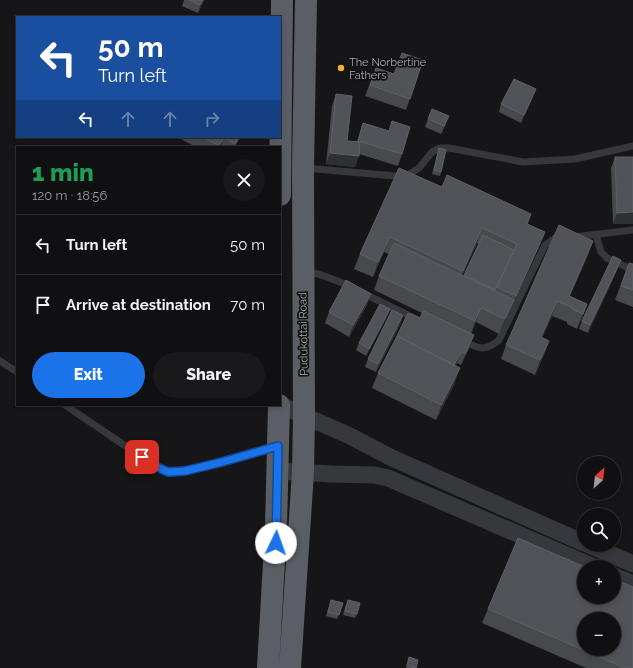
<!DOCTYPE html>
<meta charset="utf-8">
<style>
:root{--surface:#101012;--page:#19191b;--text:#f1f3f6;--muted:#9c9d9f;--line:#303032;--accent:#1a73e8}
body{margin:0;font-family:Raleway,sans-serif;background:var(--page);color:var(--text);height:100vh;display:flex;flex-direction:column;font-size:15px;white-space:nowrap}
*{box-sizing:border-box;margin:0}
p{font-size:13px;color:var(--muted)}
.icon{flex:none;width:22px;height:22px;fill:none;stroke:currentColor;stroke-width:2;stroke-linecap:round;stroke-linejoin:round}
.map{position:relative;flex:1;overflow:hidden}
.sheet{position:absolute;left:16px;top:146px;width:265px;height:260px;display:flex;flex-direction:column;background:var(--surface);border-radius:0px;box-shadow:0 2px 6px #0003,0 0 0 1px var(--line)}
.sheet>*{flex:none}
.hud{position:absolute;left:16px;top:16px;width:265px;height:122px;border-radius:0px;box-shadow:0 2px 6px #0003,0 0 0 1px var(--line);background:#1a4fa0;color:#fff;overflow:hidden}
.needle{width:26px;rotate:27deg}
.fabs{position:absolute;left:577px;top:456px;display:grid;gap:8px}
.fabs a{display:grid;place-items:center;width:44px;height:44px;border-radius:50%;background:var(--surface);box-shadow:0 2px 6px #0003,0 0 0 1px var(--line);font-size:20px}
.pin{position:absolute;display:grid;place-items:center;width:34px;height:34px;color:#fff;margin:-17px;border-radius:8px;box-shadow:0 2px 6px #0006}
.me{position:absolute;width:44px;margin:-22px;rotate:3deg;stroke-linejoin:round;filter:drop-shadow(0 0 3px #0008)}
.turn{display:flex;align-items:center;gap:14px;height:84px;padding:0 16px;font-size:18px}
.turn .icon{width:52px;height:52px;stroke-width:2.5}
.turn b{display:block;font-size:28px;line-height:34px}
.lanes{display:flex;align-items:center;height:38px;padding:0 16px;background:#0003;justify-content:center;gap:20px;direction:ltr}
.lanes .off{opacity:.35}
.round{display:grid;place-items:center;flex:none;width:42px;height:42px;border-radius:21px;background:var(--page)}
.headline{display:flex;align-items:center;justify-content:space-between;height:68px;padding:0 16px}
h1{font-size:24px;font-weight:800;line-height:30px;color:#1e9e55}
.button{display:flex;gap:8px;margin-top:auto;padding:8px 16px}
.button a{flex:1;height:46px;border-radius:24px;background:var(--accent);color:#fff;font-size:16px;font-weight:800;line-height:46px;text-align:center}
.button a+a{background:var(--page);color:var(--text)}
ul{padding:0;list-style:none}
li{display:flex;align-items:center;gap:12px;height:60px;padding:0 16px;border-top:1px solid var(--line)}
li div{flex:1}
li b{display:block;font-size:15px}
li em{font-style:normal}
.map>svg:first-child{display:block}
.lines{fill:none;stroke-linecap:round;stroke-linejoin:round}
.service{stroke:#37383d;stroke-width:7}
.tertiary{stroke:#37383d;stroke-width:17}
.trunk{stroke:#5b5e65;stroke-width:22}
.wall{fill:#47494d;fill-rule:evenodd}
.shaded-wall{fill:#2f3033}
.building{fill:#525359;stroke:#5f6168;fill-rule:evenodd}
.route-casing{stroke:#114b97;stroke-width:10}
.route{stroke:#1a73e8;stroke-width:7}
.poi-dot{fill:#f2b134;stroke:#111113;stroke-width:1.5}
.labels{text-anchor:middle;stroke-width:3.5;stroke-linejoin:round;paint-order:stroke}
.poi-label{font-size:11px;fill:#a8adb8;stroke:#111113;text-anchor:start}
.street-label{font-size:11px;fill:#a8adb8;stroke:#111113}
</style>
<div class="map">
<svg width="633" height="668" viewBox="0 0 633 668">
<rect width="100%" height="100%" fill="#161618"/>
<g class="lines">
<path class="service" d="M 305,168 L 395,176 L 408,175 L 419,168 L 432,152 L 440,148 L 449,148 L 523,162 L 575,159 L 633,146
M 596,235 L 601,252 L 607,258 L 633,270
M 574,237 L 633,230
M 305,271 C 322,274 336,280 351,287
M 363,293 L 416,319
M 464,341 C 479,349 485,352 499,340 L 545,245 L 555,238 L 561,238
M 0,361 L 17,372
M 65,405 L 155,466 L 168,471 L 185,471 L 276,447"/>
<path class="tertiary" d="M 280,405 L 350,436 L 390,457 L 584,543
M 278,471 L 331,474 L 374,475 L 388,478 L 594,567
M 589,545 L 633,564
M 614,576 L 633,584"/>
<path class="trunk" d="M 280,195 L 282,0
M 268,668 L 276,527 L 279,405
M 290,668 L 303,472 L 304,415 L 303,168 L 306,0"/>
</g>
<path class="wall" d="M 184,0 L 204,0 L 198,13 L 182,6 Z
M 423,60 L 406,110 L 365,96 L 376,68 L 394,74 Z
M 336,94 L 347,141 L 357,142 L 363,123 L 389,131 L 392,121 L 402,154 L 398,166 L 359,154 L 355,167 L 326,164 L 332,106 Z
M 533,97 L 521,123 L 499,112 L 501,104 Z
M 428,119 L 446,124 L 441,134 L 425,127 Z
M 177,137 L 240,137 L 235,147 L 196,147 Z
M 439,148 L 441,172 L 440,176 L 432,174 Z
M 615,157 L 633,157 L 633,224 L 613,224 L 611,168 Z
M 442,187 L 528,224 L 539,247 L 499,334 L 476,322 L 471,334 L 470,347 L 461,365 L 457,363 L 455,366 L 455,383 L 436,420 L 372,388 L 378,373 L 420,318 L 422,313 L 374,290 L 379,276 L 389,254 L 384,252 L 373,277 L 354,269 L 360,254 ZM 477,243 L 479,244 L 464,277 L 462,276 Z
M 588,255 L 570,296 L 587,304 L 577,329 L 567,324 L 567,322 L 552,316 L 542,338 L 549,341 L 544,355 L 535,375 L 501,359 L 506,345 Z
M 629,263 L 633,264 L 633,307 L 615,300 Z
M 618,268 L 588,333 L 579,329 L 582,321 Z
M 367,305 L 349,337 L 325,323 L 329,312 Z
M 390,309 L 387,317 L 366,356 L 356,350 L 359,343 Z
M 401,323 L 376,372 L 365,367 L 368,359 Z
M 331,600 L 343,603 L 337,619 L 326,616 Z
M 346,604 L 357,614 L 355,618 L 343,615 Z
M 488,609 L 633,668 L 586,668 L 482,623 Z
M 409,657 L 416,668 L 406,668 Z"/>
<path class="shaded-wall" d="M 203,0 L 204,0 L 198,13 L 200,5 Z
M 536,89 L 533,97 L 521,123 L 524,115 Z
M 224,137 L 221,147 L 219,147 L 219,146 Z
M 239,137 L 240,137 L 240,139 L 235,147 L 234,147 Z
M 330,153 L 359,156 L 355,167 L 326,164 Z
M 633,212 L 633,224 L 613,224 L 617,213 Z
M 482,228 L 477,243 L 457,286 L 463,271 Z
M 545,232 L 539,247 L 510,311 L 516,296 Z
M 390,237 L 384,252 L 373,277 L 378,262 Z
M 593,241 L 588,255 L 566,305 L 569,296 Z
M 621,260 L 618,268 L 588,333 L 590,325 Z
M 371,294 L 367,305 L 349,337 L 353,325 Z
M 514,300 L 508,315 L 499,334 L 505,319 Z
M 557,301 L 552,316 L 536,352 L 541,337 Z
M 587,304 L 582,319 L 577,329 Z
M 481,308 L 476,322 L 470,336 L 475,321 Z
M 390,309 L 387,317 L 366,356 L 369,349 Z
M 403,315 L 401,323 L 376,372 L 378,364 Z
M 474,335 L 470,347 L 461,365 L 465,354 Z
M 549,341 L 544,355 L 535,375 L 540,360 Z
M 461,352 L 457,363 L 450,376 L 454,365 Z
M 460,368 L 455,383 L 436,420 L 441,405 Z"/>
<path class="building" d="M 189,0 L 203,0 L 200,5 Z
M 402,53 L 423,60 L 410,99 L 370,85 L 376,68 L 394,74 Z
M 514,79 L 536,89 L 524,115 L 501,104 Z
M 336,94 L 352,96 L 347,141 L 360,142 L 359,156 L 330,153 Z
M 432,109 L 449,116 L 444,126 L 428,119 Z
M 392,121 L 410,127 L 402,154 L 358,141 L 363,123 L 389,131 Z
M 203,137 L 239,137 L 235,144 L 224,137 L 219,146 Z
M 439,148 L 446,150 L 441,172 L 434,170 Z
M 615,157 L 633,157 L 633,212 L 617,213 Z
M 399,168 L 442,187 L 447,175 L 531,214 L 527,224 L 545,232 L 516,296 L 497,287 L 517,244 L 482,228 L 463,271 L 390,237 L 378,262 L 360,254 Z
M 559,225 L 593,241 L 569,296 L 587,304 L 583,314 L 572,309 L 573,308 L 557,301 L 541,337 L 549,341 L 540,360 L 506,345 Z
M 483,235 L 514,250 L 495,290 L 464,275 Z
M 394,243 L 514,300 L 505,319 L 481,308 L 475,321 L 379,276 Z
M 613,256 L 621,260 L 590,325 L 582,321 Z
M 629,263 L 633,264 L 633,290 L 621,286 Z
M 346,280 L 371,294 L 353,325 L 329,312 Z
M 380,304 L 390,309 L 369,349 L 359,343 Z
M 392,310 L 403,315 L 378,364 L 368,359 Z
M 423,311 L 474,335 L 465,354 L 461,352 L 454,365 L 397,336 L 408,313 L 420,318 Z
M 397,336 L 460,368 L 441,405 L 378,373 Z
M 518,538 L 585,567 L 584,567 L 584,597 L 614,597 L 614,579 L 633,587 L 633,668 L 625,668 L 488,609 ZM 584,619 L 614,619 L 614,649 L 584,649 Z
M 331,600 L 343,603 L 339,615 L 328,612 Z
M 348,600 L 360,603 L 357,614 L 345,611 Z
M 409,657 L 418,660 L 416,668 L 407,666 Z"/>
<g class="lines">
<defs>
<path id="route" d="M 142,457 L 155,466 L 168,472 L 185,471 L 222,462 L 278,446 L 276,543"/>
</defs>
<use href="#route" class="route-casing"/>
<use href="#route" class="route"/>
</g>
<circle class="poi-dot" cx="341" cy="68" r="4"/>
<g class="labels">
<g class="poi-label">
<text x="349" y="66">The Norbertine<tspan x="349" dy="13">Fathers</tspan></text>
</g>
<g class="street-label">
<text transform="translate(303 334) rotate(-91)" y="4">Pudukottai Road</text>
</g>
</g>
</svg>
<div class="fabs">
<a><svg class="needle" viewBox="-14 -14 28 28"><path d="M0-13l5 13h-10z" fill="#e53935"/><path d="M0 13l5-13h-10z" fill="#9c9d9f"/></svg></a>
<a><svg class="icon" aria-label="search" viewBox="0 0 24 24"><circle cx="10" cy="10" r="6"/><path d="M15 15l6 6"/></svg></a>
<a>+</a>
<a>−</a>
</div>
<div class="pin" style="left:142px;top:457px;background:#d93025"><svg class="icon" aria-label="arrive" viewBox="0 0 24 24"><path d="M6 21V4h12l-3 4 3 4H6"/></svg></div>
<svg class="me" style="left:276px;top:543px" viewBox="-20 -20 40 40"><circle r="19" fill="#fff"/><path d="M0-13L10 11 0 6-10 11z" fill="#1a73e8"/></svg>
<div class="hud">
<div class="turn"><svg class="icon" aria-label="left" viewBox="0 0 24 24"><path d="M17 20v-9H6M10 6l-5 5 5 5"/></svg><div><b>50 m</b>Turn left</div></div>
<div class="lanes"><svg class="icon" aria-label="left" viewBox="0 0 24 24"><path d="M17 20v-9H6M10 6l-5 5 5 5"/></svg><svg class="icon off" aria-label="ahead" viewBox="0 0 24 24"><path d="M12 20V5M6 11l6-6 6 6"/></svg><svg class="icon off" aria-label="ahead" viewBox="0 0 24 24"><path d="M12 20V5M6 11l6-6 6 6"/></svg><svg class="icon off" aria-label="right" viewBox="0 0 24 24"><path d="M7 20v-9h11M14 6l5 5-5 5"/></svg></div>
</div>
<section class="sheet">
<div class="headline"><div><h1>1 min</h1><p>120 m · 18:56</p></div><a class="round"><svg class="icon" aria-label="close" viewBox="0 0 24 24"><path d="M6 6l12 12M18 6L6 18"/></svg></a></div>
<ul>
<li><svg class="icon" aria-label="left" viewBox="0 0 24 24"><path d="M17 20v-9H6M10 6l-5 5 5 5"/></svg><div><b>Turn left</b></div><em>50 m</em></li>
<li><svg class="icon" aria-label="arrive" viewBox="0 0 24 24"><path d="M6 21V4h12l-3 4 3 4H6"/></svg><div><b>Arrive at destination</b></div><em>70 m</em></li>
</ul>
<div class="button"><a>Exit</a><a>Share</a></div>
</section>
</div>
